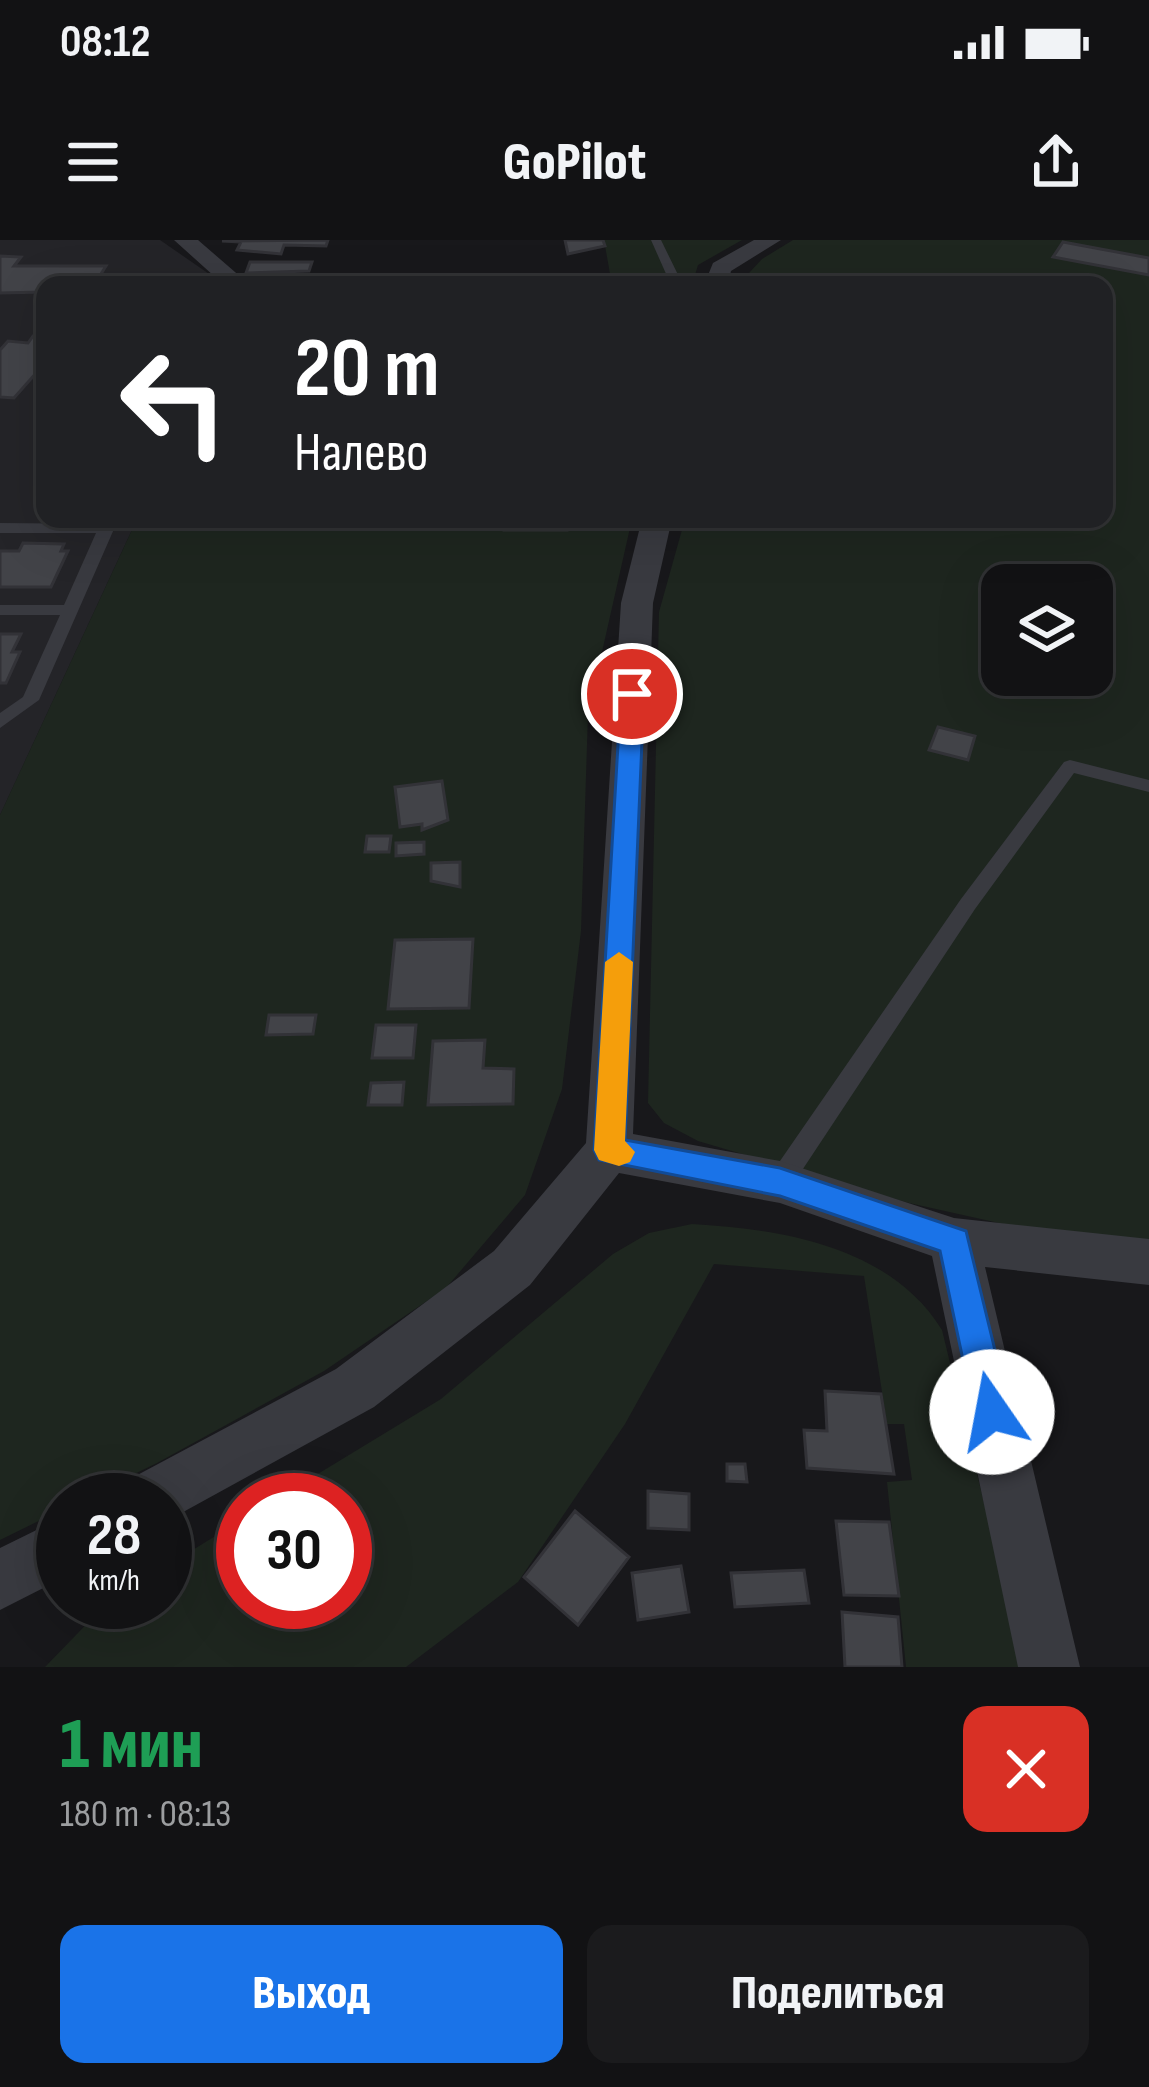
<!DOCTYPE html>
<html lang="ru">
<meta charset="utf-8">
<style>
:root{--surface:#121214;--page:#1b1b1d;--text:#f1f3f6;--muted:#9c9ea0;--line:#313234;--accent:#1a73e8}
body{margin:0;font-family:"Sofia Sans Condensed",sans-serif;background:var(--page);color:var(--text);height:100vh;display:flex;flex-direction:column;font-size:45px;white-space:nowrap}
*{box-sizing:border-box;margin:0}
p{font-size:39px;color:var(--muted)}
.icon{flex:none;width:66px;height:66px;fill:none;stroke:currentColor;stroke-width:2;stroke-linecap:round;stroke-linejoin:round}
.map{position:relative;height:1427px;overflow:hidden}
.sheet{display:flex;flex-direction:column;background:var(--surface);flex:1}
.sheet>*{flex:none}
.top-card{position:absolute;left:36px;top:36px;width:1077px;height:252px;border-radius:24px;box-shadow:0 12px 48px #0002,0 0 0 3px var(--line);background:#202124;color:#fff;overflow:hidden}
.buttons{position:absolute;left:981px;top:324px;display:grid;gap:24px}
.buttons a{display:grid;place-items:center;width:132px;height:132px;border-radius:24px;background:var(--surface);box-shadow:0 12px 48px #0002,0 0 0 3px var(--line);font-size:60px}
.speed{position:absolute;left:36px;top:1233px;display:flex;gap:24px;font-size:60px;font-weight:700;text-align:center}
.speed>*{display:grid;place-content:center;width:156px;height:156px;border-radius:50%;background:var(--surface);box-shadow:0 12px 48px #0002,0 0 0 3px var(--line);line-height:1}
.speed small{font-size:30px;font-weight:400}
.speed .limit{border:18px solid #d22;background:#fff;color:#111}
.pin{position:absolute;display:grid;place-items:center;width:102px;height:102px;color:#fff;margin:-51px;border:6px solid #fff;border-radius:50%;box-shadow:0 3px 12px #0007}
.me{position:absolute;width:132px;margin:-66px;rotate:348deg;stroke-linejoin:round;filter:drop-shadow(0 0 9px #0008)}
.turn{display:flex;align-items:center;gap:42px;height:252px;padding:0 60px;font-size:54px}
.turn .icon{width:156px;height:156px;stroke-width:2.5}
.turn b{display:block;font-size:84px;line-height:102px}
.round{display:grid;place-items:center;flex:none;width:126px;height:126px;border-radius:24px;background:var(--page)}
.head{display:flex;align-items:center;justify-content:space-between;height:204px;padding:0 60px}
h1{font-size:72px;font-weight:800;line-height:90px;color:#1e9e55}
.primary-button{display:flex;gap:24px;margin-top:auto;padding:24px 60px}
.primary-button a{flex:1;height:138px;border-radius:24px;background:var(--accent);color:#fff;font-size:48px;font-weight:800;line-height:138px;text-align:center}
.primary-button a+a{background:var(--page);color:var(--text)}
.status{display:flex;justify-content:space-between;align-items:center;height:84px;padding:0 60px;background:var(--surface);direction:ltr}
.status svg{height:33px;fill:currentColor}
header{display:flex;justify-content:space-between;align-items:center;height:156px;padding:0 60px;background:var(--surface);font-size:54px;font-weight:800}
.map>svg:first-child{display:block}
.built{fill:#242428}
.green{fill:#1e261f;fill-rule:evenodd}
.building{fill:#424348;stroke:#323237;stroke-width:3}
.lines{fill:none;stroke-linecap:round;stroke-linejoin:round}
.service{fill:#393a40;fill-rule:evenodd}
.minor{fill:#393a40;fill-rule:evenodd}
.route{fill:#1a73e8;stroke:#114b97;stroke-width:3}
.slow{fill:#f59e0b}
</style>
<div class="status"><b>08:12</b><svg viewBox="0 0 49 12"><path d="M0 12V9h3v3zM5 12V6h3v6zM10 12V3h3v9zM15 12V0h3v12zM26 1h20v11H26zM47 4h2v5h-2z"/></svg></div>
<header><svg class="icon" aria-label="menu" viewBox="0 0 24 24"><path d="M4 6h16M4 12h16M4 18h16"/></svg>GoPilot<svg class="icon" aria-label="share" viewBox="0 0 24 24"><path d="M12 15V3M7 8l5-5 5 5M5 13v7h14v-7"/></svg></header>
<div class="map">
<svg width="1149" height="1427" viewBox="0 0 1149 1427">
<rect width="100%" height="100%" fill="#18181b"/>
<path class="built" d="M 0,0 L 160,0 L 225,45 L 45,45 L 45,279 L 137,279 L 0,575 Z"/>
<path class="green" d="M 604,0 L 742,0 L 698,25 L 692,45 L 612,45 Z
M 793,0 L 1149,0 L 1149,1001 L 1057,996 L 909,963 L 698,901 L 664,883 L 648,863 L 659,372 L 685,279 L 1104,279 L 1104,45 L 738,45 L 762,19 ZM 1002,345 L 1092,345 L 1092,435 L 1002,435 Z
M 137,279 L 425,279 L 440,291 L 587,291 L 590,279 L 632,279 L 588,474 L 581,691 L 562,849 L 525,955 L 446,1048 L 324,1131 L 157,1223 L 81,1260 L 63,1260 L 63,1269 L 0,1300 L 0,575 Z
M 692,984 C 783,989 891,1007 942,1090 L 1024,1427 L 906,1427 L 887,1242 L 912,1240 L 904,1184 L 887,1184 L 864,1036 L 714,1024 L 625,1184 L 518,1342 L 406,1427 L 45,1427 L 108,1362 L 165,1362 L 165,1327 L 243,1279 L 243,1362 L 345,1362 L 345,1260 L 275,1260 L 441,1159 L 613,1014 L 649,993 Z"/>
<path class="building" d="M 328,0 L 326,6 L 284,5 L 281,14 L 237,10 L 241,2 L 222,1 Z
M 565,0 L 603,0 L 605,6 L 568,14 Z
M 1063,2 L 1149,18 L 1149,35 L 1053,17 Z
M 0,16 L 21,17 L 14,26 L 106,26 L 94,45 L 45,45 L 45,52 L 0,53 Z
M 250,22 L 312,22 L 309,31 L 246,33 Z
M 33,96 L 45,97 L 45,123 L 14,158 L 0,157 L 0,110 L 8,101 L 28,103 Z
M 504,280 L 567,280 L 567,290 L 504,290 Z
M 23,303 L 64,304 L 61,311 L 68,311 L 51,347 L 0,347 L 0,311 L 19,311 Z
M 0,394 L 21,394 L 12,412 L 20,412 L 6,443 L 0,443 Z
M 938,487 L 975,496 L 968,520 L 929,510 Z
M 442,541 L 448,580 L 422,590 L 422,584 L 400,587 L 395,547 Z
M 367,596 L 391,596 L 389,612 L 365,612 Z
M 424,602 L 424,614 L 396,616 L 396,603 Z
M 460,622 L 460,647 L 431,641 L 431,623 Z
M 473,699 L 469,768 L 388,769 L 395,700 Z
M 269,775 L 316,775 L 313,794 L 266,795 Z
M 376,785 L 416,785 L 413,818 L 372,818 Z
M 485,800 L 483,828 L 514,829 L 513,864 L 428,865 L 433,801 Z
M 404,842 L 402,865 L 368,865 L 371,843 Z
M 825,1151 L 881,1154 L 894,1234 L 807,1228 L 804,1190 L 827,1191 Z
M 727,1224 L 745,1224 L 747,1242 L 727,1241 Z
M 648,1251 L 689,1254 L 689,1290 L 648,1288 Z
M 575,1271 L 629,1317 L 578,1385 L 524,1337 Z
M 836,1281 L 889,1282 L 899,1356 L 844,1355 Z
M 681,1326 L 689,1372 L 638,1380 L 632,1333 Z
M 804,1330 L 809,1363 L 735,1367 L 731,1333 Z
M 842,1372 L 898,1377 L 902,1427 L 845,1427 Z"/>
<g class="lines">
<path class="service" d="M 651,0 L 661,0 L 683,45 L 671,45 Z
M 0,283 L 106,284 L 114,289 L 39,460 L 0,488 L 0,473 L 23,457 L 60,375 L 0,375 L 0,365 L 64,365 L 96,293 L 0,293 Z
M 1070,520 L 1149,540 L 1149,552 L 1074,533 L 975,669 L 789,950 L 780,953 L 771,950 L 768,942 L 771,934 L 961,659 L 1064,522 Z"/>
<path class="minor" d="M 174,0 L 198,0 L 250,45 L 224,45 Z
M 754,0 L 781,0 L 731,31 L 728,45 L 704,45 L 713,23 Z
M 642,279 L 672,279 L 653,363 L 633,894 L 780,921 L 954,978 L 1149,999 L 1149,1045 L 985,1027 L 1080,1427 L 1018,1427 L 932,1016 L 780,963 L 619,933 L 530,1045 L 374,1167 L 165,1282 L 165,1260 L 119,1260 L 128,1240 L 336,1129 L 494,1011 L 586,903 L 621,363 Z
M 63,1277 L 63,1338 L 0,1370 L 0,1308 Z"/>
</g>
<path class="route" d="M 632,447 L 644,454 L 625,900 L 780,928 L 966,991 L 1010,1172 L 1005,1185 L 992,1190 L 979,1185 L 974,1172 L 940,1011 L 780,956 L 599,920 L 594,910 L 621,454 Z"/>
<path class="slow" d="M 619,712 L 633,722 L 625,901 L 635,912 L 630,922 L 619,926 L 599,920 L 594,910 L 605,722 Z"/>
</svg>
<div class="buttons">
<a><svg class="icon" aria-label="layers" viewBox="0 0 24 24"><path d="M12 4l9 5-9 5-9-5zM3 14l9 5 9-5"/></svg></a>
</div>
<div class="speed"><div>28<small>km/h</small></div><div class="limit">30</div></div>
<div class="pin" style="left:632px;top:454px;background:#d93025"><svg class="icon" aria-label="arrive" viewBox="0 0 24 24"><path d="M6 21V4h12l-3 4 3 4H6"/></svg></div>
<svg class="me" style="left:992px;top:1172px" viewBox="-20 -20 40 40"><circle r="19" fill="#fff"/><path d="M0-13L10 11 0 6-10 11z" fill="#1a73e8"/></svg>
<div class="top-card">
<div class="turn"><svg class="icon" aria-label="left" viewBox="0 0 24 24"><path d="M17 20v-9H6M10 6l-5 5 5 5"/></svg><div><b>20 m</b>Налево</div></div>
</div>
</div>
<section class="sheet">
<div class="head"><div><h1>1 мин</h1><p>180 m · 08:13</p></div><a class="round" style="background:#d93025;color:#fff"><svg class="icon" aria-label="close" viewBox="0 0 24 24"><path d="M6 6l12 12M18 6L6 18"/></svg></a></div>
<div class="primary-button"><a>Выход</a><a>Поделиться</a></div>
</section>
